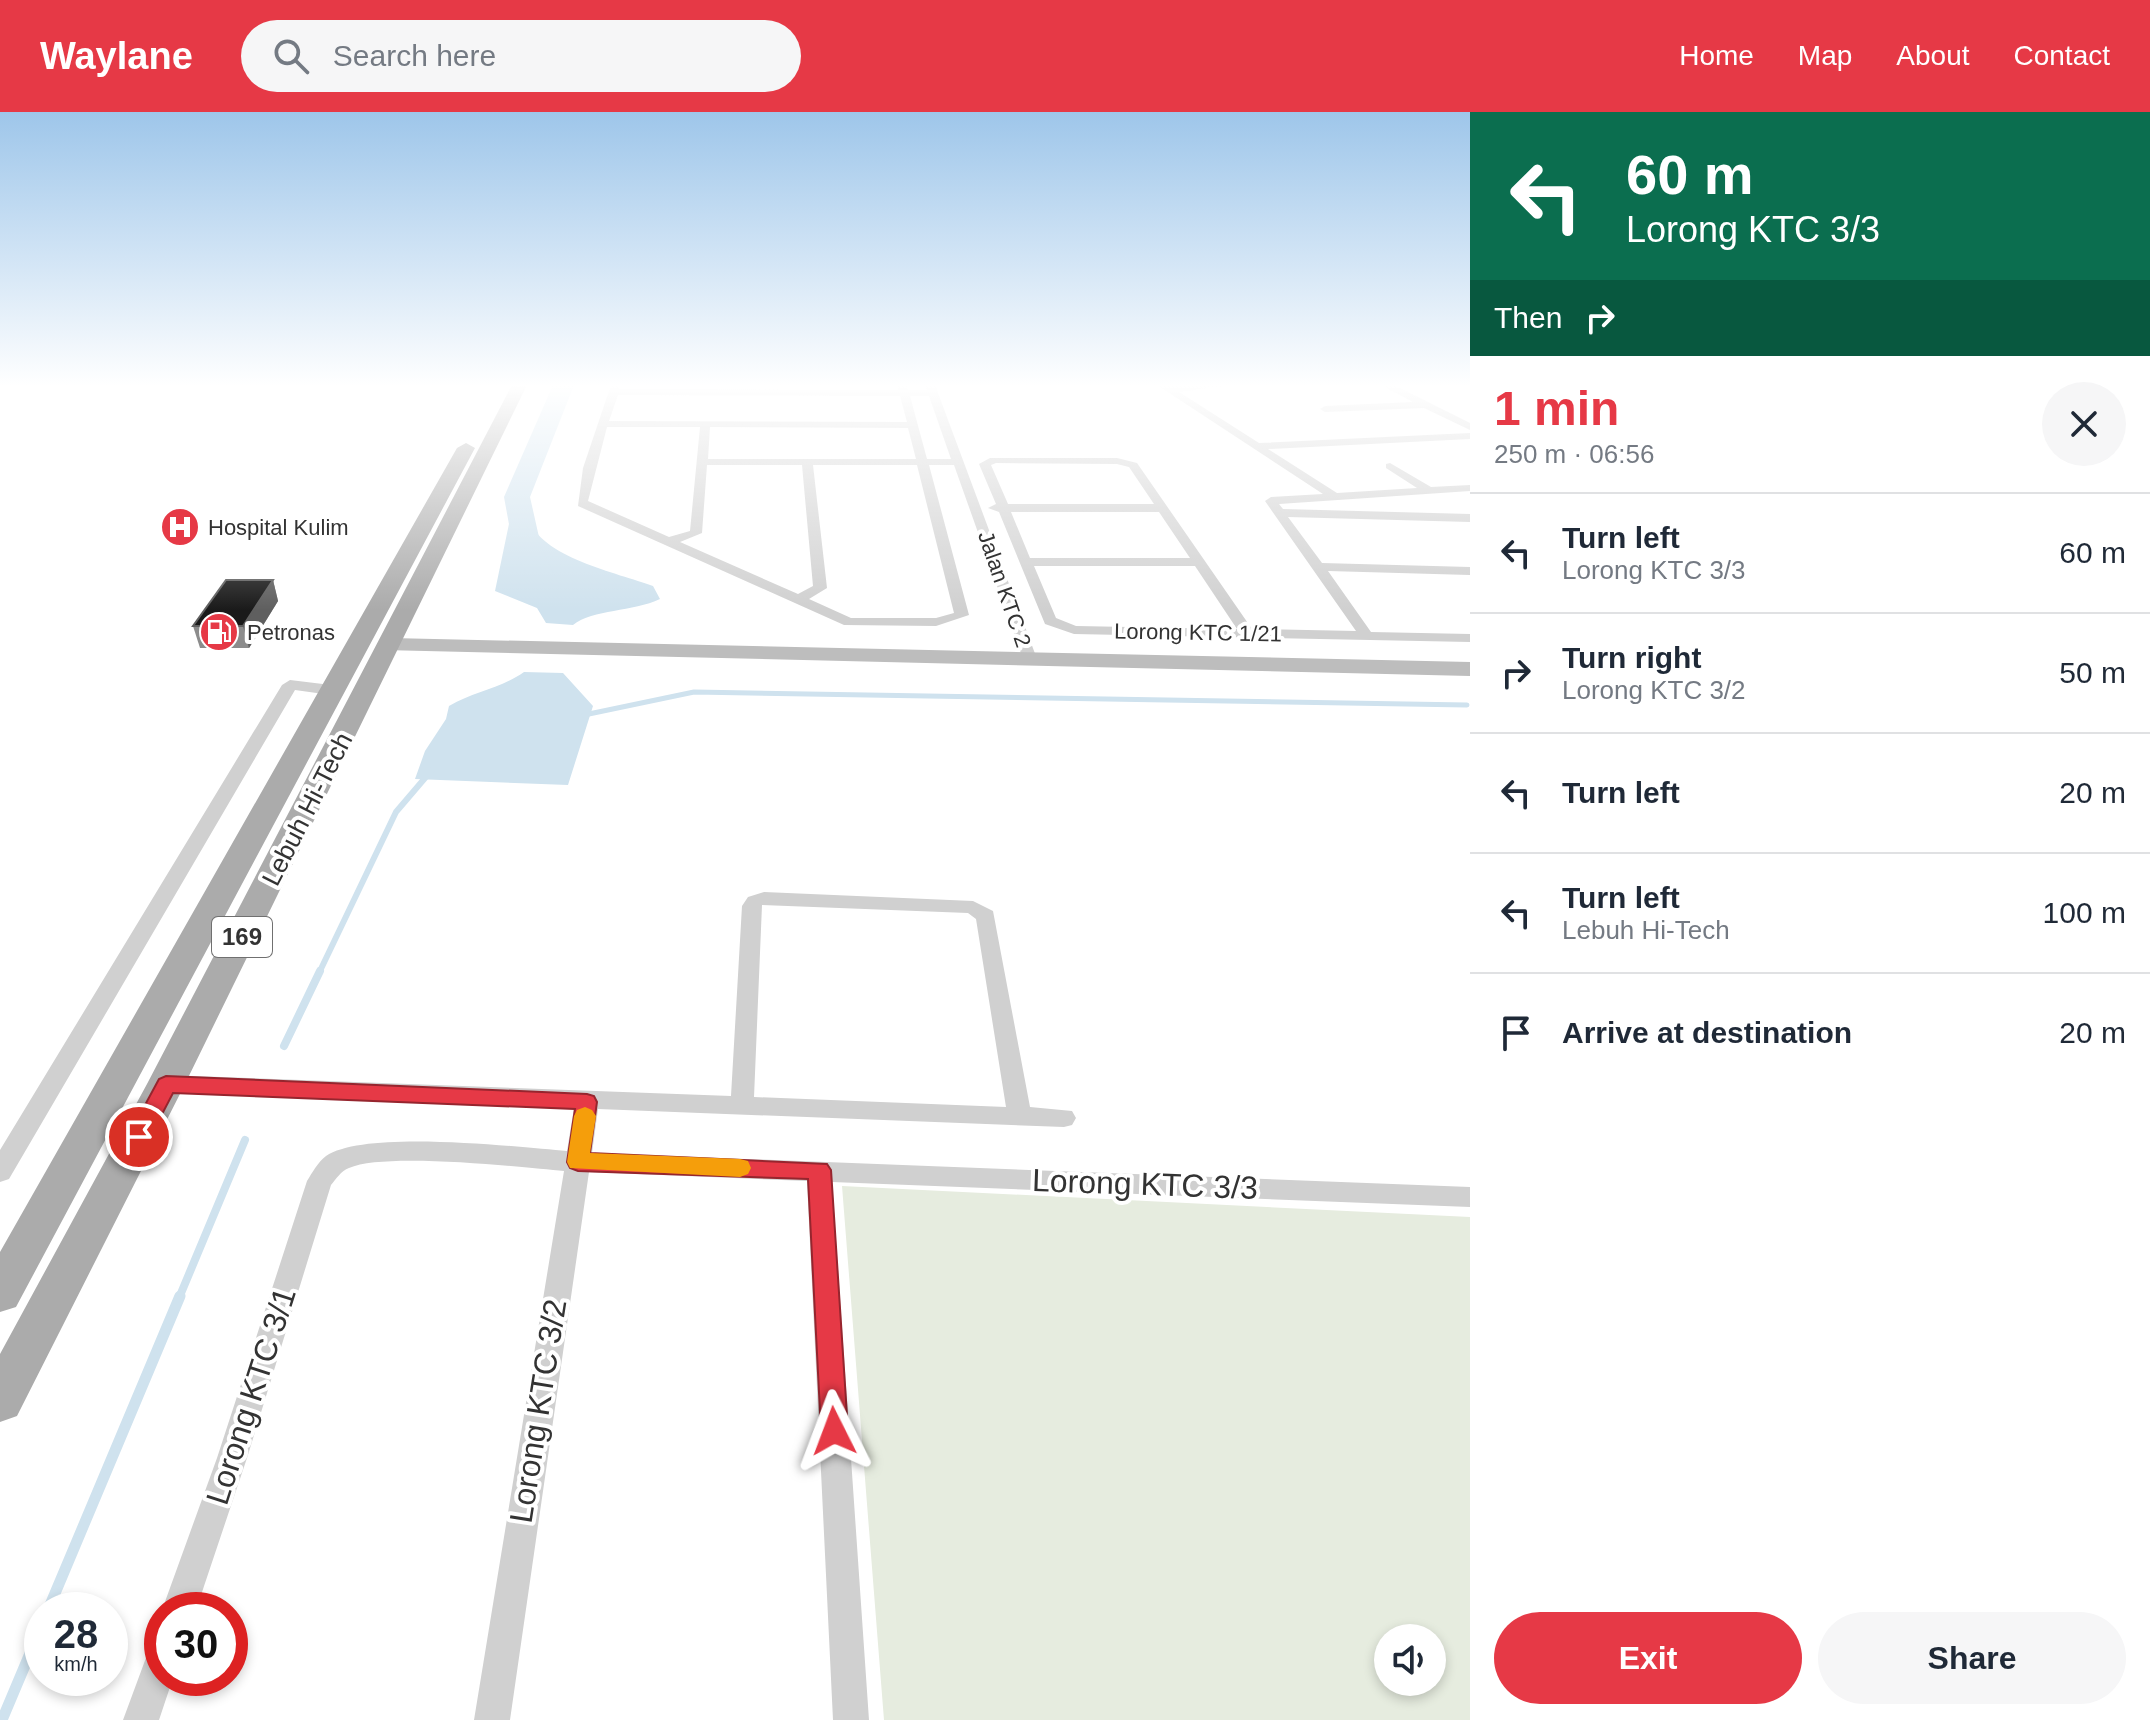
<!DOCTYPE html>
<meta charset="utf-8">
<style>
:root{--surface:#fff;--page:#f6f6f7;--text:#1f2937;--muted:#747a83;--line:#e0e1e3;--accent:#e63946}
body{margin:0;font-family:Helvetica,sans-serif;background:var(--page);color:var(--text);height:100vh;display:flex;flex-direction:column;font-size:30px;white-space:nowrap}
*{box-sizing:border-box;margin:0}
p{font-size:26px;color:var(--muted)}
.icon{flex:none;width:44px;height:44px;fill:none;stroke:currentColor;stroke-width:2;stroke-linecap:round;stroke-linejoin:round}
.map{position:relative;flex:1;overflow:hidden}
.side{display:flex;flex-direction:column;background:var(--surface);width:680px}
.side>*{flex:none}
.guide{background:#0b6e4f;color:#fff;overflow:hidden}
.tools{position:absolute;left:1374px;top:1512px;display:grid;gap:16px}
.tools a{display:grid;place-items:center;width:72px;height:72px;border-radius:50%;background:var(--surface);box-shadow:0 4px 12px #0003;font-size:40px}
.speed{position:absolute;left:24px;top:1480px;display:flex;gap:16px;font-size:40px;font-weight:700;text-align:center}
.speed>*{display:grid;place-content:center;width:104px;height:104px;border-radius:50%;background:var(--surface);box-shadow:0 4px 12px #0003;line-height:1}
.speed small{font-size:20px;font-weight:400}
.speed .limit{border:12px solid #d22;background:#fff;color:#111}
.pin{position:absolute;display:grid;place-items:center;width:68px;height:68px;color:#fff;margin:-34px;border:4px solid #fff;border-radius:50%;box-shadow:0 2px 8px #0007}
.me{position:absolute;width:88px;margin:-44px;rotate:357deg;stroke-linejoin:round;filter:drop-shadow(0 0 6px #0008)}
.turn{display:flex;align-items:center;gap:28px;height:168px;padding:0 24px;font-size:36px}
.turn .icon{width:104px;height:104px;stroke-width:2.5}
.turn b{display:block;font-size:56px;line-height:68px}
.then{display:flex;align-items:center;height:76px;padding:0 24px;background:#0003;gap:16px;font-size:30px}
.round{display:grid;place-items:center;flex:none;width:84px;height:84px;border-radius:42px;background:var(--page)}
.headline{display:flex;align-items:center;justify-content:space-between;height:136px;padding:0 24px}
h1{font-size:48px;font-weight:800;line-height:60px;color:var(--accent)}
.button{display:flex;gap:16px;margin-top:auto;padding:16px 24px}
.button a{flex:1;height:92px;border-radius:48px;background:var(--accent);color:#fff;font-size:32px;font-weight:800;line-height:92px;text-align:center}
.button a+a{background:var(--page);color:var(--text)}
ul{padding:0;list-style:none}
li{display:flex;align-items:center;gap:24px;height:120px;padding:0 24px;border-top:2px solid var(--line)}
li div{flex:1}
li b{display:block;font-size:30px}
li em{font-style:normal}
header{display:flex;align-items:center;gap:48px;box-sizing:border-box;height:112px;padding:0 40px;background:var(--accent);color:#fff}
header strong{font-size:38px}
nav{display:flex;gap:44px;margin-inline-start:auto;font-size:28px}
.search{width:560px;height:72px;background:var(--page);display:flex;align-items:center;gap:20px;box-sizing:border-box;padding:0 28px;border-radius:44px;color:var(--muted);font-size:30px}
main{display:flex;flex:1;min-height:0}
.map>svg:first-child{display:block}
.green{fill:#e6ecdf;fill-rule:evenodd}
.water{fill:#cfe2ee}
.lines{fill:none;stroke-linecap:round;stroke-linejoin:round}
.stream-far3{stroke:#cfe2ee;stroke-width:5}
.stream-far2{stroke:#cfe2ee;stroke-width:6}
.stream-far1{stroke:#cfe2ee;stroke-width:8}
.stream{stroke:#cfe2ee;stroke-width:11}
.river{fill:#cfe2ee;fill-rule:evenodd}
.street{fill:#d0d0d0;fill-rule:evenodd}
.secondary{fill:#bdbdbd;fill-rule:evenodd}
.primary{fill:#ababab;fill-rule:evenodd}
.wall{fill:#8c8c8c}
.shaded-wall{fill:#5f5f5f}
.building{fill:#1a1a1a;stroke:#5f5f5f;stroke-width:2}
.route{fill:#e63946;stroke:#96252e;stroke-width:2}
.slow{fill:#f59e0b}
.labels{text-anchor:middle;stroke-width:8;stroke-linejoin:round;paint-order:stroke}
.far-poi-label{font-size:22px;fill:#333;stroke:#fff;text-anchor:start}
.far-street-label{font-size:22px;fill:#333;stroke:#fff}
.shield{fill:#fff;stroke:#707070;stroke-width:2}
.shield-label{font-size:24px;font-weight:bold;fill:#333}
.street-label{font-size:26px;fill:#333;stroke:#fff}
.near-street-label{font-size:32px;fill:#333;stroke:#fff}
</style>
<header>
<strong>Waylane</strong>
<div class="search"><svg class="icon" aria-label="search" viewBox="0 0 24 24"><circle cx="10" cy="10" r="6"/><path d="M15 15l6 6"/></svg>Search here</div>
<nav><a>Home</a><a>Map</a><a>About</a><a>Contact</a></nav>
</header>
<main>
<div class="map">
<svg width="1470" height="1608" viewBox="0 0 1470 1608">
<rect width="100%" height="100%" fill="#fff"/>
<path class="green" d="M 842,1074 L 1470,1105 L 1470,1608 L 884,1608 ZM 1388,1526 L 1432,1526 L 1432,1570 L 1388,1570 Z"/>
<path class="water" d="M 529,406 C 539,445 618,461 653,474 L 660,487 C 633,500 593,497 573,513 L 546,511 L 537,496 L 495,479 L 510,407 Z
M 524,560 L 563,561 L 593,594 L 568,673 L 415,667 L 425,639 L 446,607 L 449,594 C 475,579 500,577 524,560 Z"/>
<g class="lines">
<path class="stream-far3" d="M 584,603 L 694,580 L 1467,593"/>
<path class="stream-far2" d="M 319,861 L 396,700 L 431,659"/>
<path class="stream-far1" d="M 284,934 L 320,859
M 179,1186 L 245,1028"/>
<path class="stream" d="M 48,1498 L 180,1184
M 2,1608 L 42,1513"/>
<path class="river" d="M 553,273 L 574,273 L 530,385 L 541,434 L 555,464 L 550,470 L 540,473 L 530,470 L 513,434 L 504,385 Z"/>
<path class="street" d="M 611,273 L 621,273 L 619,277 L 898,278 L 897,273 L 907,273 L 908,278 L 927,278 L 925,273 L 935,273 L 1037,547 L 1030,551 L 1023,547 L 954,353 L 929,353 L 969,503 L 936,514 L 844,513 L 578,394 L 583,356 ZM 618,283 L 900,284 L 907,310 L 609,309 ZM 910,284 L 929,284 L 951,347 L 927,347 ZM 607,315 L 700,315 L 690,419 L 669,425 L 588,389 ZM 710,315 L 908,316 L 916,347 L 708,347 ZM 707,353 L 802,353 L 813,474 L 798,482 L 680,430 L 702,421 ZM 813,353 L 917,353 L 954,501 L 936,506 L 851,506 L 809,487 L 827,476 Z
M 1157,273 L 1229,273 L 1179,280 L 1259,331 L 1470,321 L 1470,327 L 1268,337 L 1337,381 L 1417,376 L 1386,356 L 1386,352 L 1390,351 L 1431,375 L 1470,373 L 1470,379 L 1279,392 L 1283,397 L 1470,402 L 1470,410 L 1288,405 L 1322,451 L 1470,455 L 1470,463 L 1328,459 L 1371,520 L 1470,522 L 1470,530 L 1074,522 L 1045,512 L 999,400 L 988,396 L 996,392 L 979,352 L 990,346 L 1117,346 L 1137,351 L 1252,517 L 1356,519 L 1265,389 L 1271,385 L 1323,382 ZM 996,351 L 1117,352 L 1129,355 L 1154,392 L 1008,392 L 991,353 ZM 1011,400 L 1159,400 L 1190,446 L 1030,446 ZM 1034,454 L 1195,454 L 1237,517 L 1076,514 L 1056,506 Z
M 1381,273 L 1394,273 L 1470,311 L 1470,318 L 1424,296 L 1325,300 L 1320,297 L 1325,294 L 1413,290 Z
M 290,568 L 331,573 L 339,578 L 331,583 L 295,578 L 9,1067 L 0,1070 L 0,1038 L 282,573 Z
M 764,780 L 973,789 L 993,799 L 1030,995 L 1072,999 L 1076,1006 L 1072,1013 L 1064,1015 L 598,997 L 592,1041 L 1470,1075 L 1470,1095 L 832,1070 L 869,1608 L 833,1608 L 807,1069 L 589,1060 L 510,1608 L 474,1608 L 564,1059 C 519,1055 385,1040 349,1056 C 341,1059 336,1067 331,1073 L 247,1346 L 196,1498 L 162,1498 L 217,1346 L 307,1069 C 312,1061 318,1050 326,1044 C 365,1017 517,1035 567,1039 L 574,996 L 166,981 L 158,978 L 154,972 L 158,966 L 166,963 L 731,984 L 742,794 L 748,785 ZM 762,793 L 968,801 L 976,807 L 1006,995 L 754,985 Z
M 162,1530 L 162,1566 L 173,1566 L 159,1608 L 123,1608 L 150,1535 Z"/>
<path class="secondary" d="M 391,526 L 1470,550 L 1470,564 L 383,538 L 380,533 Z"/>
<path class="primary" d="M 512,273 L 527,273 L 185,972 L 17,1304 L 0,1310 L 0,1242 L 147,972 Z
M 466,331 L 475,336 L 16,1195 L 0,1200 L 0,1140 L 457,336 Z"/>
</g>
<path class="wall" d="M 273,468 L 278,489 L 249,536 L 200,536 L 193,514 Z"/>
<path class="shaded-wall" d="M 273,468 L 278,489 L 249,536 L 243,514 Z"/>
<path class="building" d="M 226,468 L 273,468 L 243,514 L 193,514 Z"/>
<linearGradient id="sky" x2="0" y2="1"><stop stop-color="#9ec6ea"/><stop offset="0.55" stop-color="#fff"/><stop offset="1" stop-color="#fff" stop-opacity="0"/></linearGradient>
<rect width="1470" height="498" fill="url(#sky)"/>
<path class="route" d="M 166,964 L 587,982 L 594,984 L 597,990 L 590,1041 L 827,1052 L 831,1058 L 848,1319 L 844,1328 L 834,1332 L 825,1328 L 821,1319 L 808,1067 L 578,1059 L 570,1056 L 567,1050 L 575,997 L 173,981 L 147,1031 L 139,1033 L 131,1031 L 128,1025 L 131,1019 L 159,967 Z"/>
<path class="slow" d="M 585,995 L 592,998 L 596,1004 L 590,1041 L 740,1047 L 748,1049 L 751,1056 L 748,1062 L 740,1065 L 570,1056 L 567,1050 L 574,1004 L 577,998 Z"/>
<defs>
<symbol id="hospital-disc" viewBox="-11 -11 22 22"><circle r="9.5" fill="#e63946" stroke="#fff"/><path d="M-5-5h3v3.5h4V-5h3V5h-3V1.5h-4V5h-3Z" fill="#fff"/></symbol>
<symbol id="fuel-disc" viewBox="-11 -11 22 22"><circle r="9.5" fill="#e63946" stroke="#fff"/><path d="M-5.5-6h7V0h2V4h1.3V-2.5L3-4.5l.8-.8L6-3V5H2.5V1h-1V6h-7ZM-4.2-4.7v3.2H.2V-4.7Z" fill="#fff"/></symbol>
</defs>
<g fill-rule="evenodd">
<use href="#hospital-disc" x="158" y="393" width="44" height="44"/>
<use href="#fuel-disc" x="197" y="498" width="44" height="44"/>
</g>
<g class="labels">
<g class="far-poi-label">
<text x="208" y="423">Hospital Kulim</text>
<text x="247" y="528">Petronas</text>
</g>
<g class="far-street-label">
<text transform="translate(1005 477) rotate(71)" y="8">Jalan KTC 2</text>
<text transform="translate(1198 520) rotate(1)" y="8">Lorong KTC 1/21</text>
</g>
<rect class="shield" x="212" y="805" width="60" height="40" rx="6"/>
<g class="shield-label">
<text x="242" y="833">169</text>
</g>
<g class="street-label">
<text transform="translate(307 697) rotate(-63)" y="9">Lebuh Hi-Tech</text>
</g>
<g class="near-street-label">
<text transform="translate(1145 1072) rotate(2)" y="11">Lorong KTC 3/3</text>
<text transform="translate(251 1284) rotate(-72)" y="11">Lorong KTC 3/1</text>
<text transform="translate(538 1299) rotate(-81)" y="11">Lorong KTC 3/2</text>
</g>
</g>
</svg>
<div class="tools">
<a><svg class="icon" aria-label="sound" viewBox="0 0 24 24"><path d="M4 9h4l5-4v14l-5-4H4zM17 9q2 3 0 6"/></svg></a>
</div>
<div class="speed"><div>28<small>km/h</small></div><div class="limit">30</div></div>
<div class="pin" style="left:139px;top:1025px;background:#d93025"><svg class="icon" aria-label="arrive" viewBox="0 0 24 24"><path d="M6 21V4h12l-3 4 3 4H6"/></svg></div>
<svg class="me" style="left:834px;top:1319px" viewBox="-20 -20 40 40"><path d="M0-17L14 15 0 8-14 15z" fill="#e63946" stroke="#fff" stroke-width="4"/></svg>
</div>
<section class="side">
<div class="guide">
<div class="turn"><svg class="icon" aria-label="left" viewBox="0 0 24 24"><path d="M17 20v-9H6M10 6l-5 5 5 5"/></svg><div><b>60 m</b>Lorong KTC 3/3</div></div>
<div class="then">Then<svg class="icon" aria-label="right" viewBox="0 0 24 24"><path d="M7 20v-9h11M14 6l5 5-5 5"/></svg></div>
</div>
<div class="headline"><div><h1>1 min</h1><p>250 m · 06:56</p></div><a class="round"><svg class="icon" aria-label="close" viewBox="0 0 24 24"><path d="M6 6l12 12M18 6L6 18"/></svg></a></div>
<ul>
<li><svg class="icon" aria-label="left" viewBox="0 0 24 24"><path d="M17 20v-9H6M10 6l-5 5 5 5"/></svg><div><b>Turn left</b><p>Lorong KTC 3/3</p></div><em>60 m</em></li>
<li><svg class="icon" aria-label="right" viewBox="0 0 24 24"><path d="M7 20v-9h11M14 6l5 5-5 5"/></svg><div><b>Turn right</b><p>Lorong KTC 3/2</p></div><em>50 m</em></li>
<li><svg class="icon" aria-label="left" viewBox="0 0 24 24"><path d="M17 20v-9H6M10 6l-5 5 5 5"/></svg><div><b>Turn left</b></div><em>20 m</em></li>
<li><svg class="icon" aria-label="left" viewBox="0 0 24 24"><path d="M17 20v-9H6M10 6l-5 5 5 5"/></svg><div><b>Turn left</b><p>Lebuh Hi-Tech</p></div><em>100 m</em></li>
<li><svg class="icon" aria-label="arrive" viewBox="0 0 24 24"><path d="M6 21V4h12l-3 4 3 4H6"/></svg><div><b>Arrive at destination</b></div><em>20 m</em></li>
</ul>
<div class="button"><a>Exit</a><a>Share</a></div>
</section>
</main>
